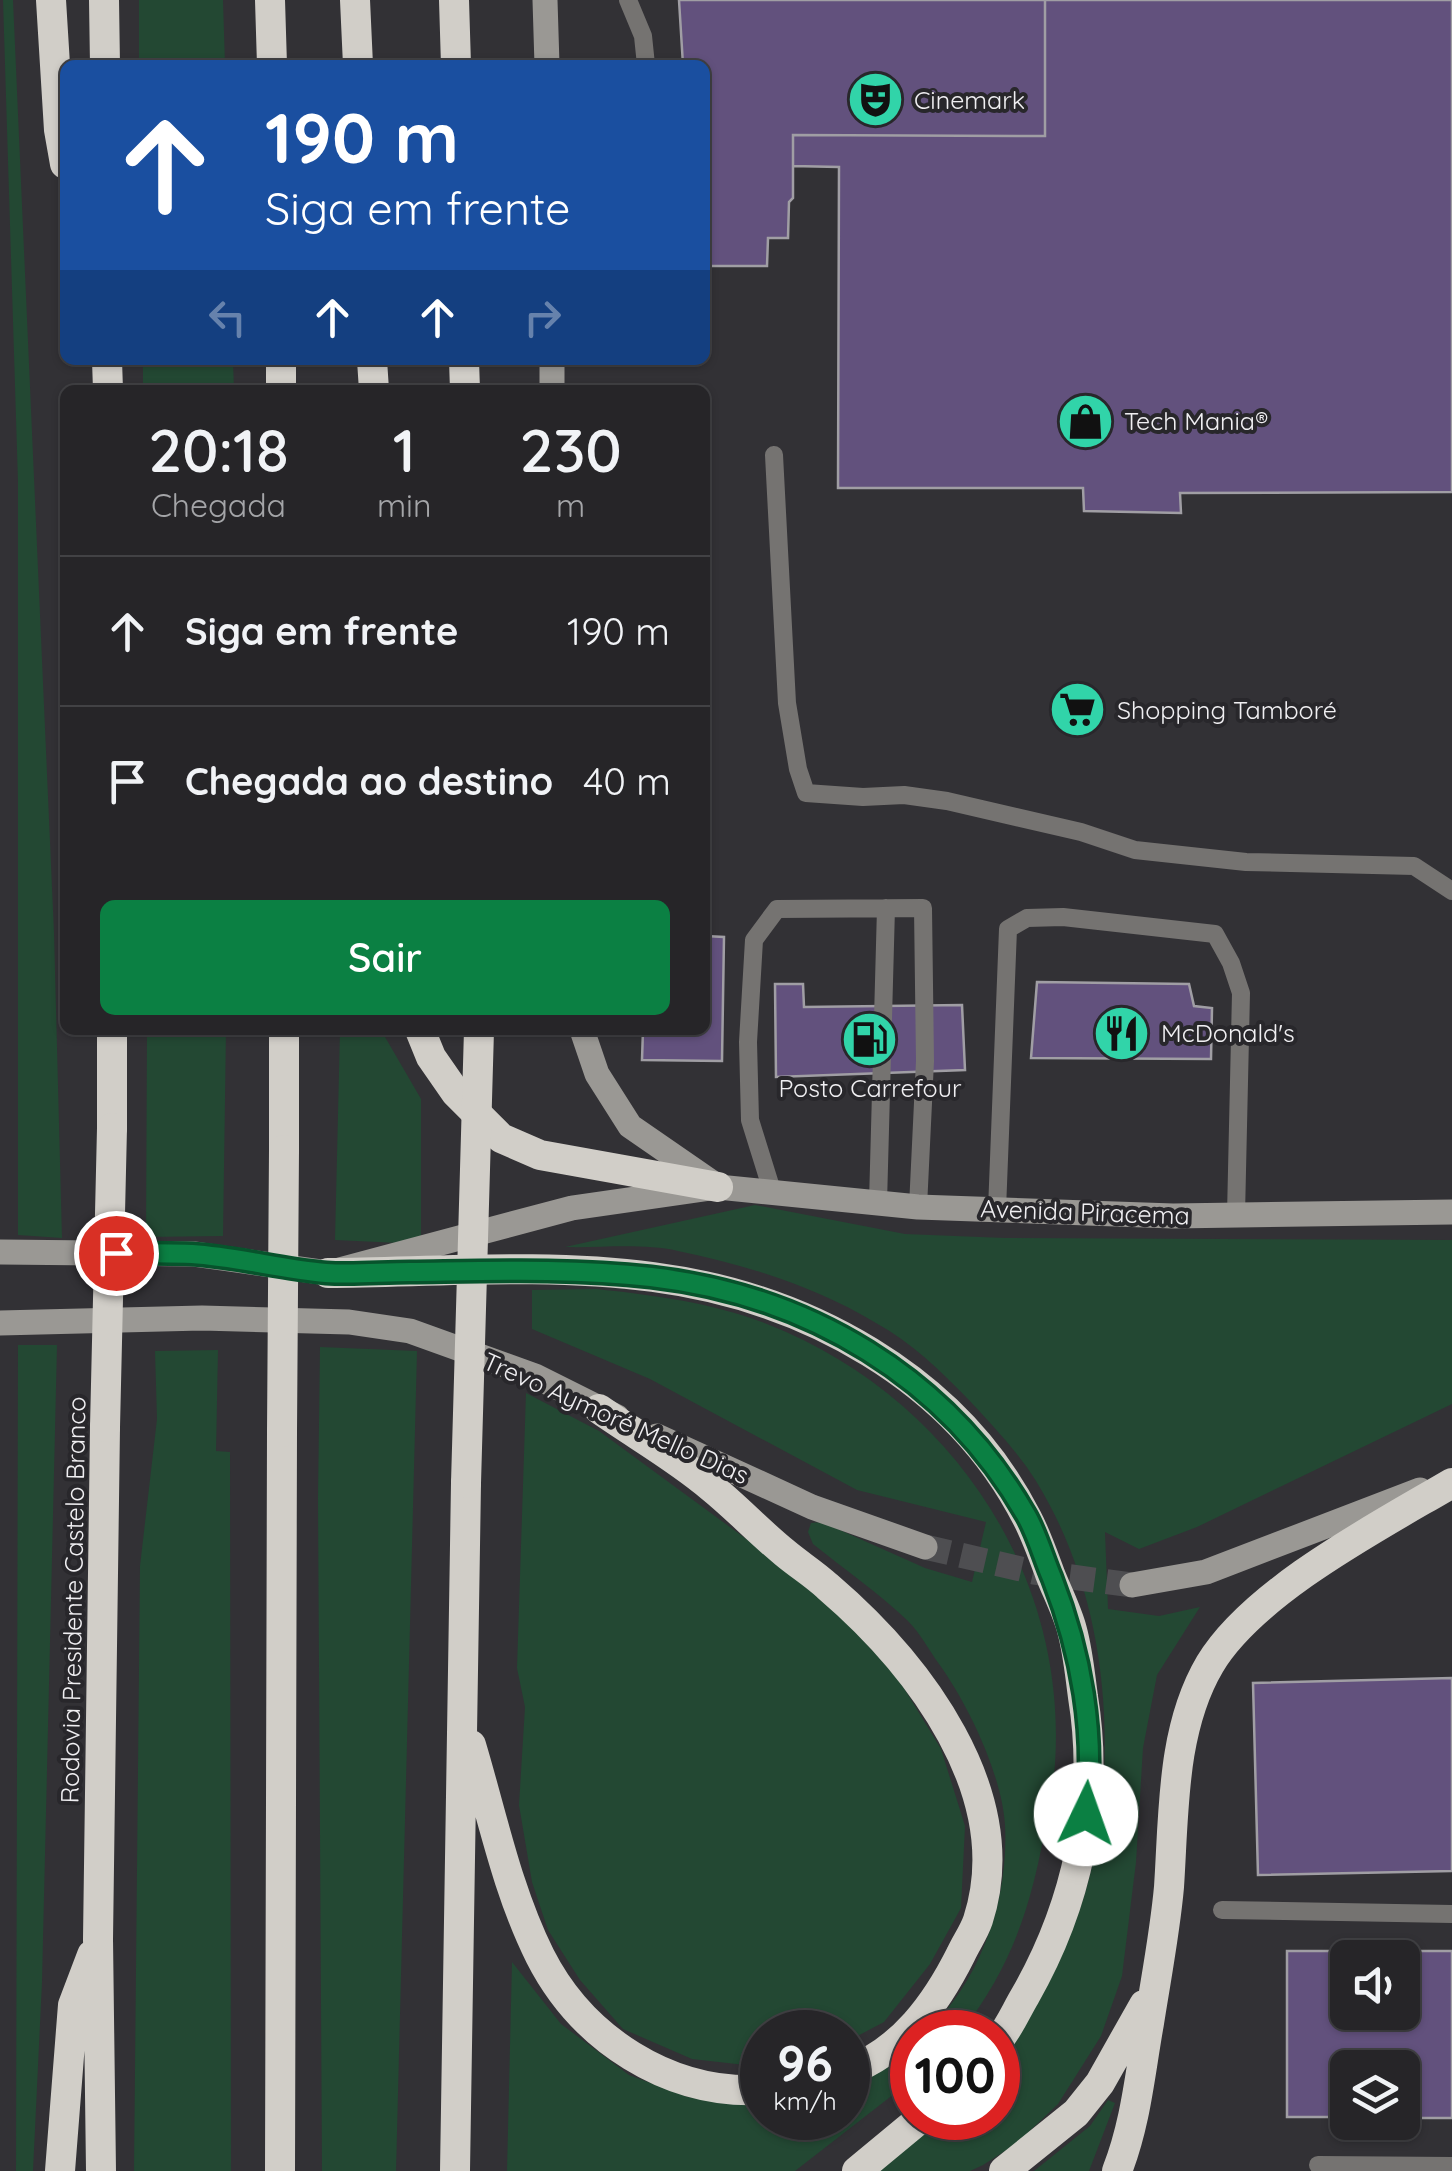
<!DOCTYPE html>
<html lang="pt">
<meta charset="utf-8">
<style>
:root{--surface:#262528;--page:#2e2d30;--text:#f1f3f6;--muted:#a4a5a8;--line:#424245;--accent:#0b8043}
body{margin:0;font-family:Quicksand,sans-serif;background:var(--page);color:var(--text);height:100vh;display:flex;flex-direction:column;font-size:38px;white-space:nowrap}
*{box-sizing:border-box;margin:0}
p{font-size:32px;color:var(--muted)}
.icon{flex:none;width:55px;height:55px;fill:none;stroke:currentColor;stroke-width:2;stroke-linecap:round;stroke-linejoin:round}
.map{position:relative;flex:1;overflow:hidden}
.sheet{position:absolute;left:60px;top:385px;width:650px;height:650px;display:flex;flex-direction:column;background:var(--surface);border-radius:15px;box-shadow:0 2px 8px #0004,0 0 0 2px var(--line)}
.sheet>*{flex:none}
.guide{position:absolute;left:60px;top:60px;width:650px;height:305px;border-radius:15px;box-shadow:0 2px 8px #0004,0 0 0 2px var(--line);background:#1a4fa0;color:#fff;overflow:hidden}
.controls{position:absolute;left:1330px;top:1940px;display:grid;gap:20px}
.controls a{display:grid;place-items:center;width:90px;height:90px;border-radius:15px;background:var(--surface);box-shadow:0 2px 8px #0004,0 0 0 2px var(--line);font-size:50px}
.speed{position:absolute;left:740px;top:2010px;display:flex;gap:20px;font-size:50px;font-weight:700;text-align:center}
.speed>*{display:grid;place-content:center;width:130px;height:130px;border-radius:50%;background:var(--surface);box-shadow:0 2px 8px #0004,0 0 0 2px var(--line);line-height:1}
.speed small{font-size:25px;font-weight:400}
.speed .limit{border:15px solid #d22;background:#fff;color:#111}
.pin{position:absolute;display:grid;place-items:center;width:85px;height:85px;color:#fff;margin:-42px;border:5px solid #fff;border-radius:50%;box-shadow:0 2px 10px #0007}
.me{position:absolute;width:110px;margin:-55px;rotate:3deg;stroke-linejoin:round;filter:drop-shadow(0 0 8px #0008)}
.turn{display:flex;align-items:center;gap:35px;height:210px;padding:0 40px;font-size:45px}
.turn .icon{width:130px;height:130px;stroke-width:2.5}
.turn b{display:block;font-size:70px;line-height:85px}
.lanes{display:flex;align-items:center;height:95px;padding:0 40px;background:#0003;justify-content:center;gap:50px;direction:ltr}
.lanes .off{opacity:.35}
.eta{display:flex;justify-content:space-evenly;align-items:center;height:170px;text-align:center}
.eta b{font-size:60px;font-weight:600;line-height:70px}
.cta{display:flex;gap:20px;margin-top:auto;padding:20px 40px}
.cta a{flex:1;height:115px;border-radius:15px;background:var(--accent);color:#fff;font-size:40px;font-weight:600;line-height:115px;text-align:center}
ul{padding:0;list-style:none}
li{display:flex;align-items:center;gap:30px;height:150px;padding:0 40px;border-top:2px solid var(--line)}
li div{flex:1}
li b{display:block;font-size:38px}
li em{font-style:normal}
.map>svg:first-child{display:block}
.green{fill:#234833}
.building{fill:#62517d;stroke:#a09ea4;stroke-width:2.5;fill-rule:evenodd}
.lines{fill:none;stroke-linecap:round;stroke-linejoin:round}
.secondary-tunnel{stroke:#4e4e51;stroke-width:25;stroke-dasharray:25 12;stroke-linecap:butt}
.service{stroke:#757371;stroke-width:18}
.secondary{stroke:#9a9894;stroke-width:25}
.motorway{stroke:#d1cec8;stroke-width:30}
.motorway-bridge{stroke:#d1cec8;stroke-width:30}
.route-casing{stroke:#07532c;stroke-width:25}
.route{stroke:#0b8043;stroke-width:18}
.labels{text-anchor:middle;stroke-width:8;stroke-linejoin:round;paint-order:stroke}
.poi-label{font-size:25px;fill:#f0eff2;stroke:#28272b;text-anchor:start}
.street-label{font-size:25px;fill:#f0eff2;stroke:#28272b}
</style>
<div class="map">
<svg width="1452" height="2171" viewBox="0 0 1452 2171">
<rect width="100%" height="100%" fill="#323135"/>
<path class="green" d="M 3,0 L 13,0 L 54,933 L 62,1238 L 18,1235 L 18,482 Z
M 139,0 L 223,0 L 225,65 L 139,65 Z
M 143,360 L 233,360 L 234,390 L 143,390 Z
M 147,1030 L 226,1030 L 223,1236 L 146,1237 Z
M 340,1030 L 381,1030 L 421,1099 L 421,1244 L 335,1240 Z
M 755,1205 L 905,1234 L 1005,1238 L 1452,1240 L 1452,1404 L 1197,1527 L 1139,1549 L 1105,1532 L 1108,1609 L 1159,1616 L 1200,1607 L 1157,1675 L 1143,1748 L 1136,1862 L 1122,1976 L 1101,2036 L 1058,2104 L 1016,2144 L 983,2165 L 970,2171 L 876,2171 L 942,2118 L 998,2118 C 998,2101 994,2080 998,2065 C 1001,2051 1030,2018 1038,2002 C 1064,1955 1087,1900 1096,1847 C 1117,1725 1102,1588 1036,1481 C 1018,1452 992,1425 969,1400 C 940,1370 912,1343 876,1323 C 816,1287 747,1265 678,1251 C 643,1243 601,1248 565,1247 Z
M 596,1289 C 653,1295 714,1303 767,1324 C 946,1394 1068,1569 1055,1764 C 1054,1781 1050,1799 1047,1817 C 1033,1901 1014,1964 961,2032 L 926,2032 C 981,1981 1009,1899 1005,1825 C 1002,1775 968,1704 939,1664 C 929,1650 920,1633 908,1621 C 879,1593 844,1569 813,1544 L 808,1532 L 811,1523 L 822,1522 L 925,1568 L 972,1582 L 986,1522 L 857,1490 L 650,1379 L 532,1329 L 532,1290 Z
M 18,1345 L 57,1345 L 42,1982 L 33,2171 L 16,2171 Z
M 320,1347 L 417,1351 L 396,2171 L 322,2171 L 318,1498 Z
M 218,1350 L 216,1451 L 230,1452 L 231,2171 L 134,2171 L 140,1566 L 157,1419 L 155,1351 Z
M 526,1393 L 599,1431 L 753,1544 L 834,1610 L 896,1675 L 941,1749 L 965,1826 L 961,1908 L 930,1964 L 884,2022 L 848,2041 L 848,2032 L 762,2032 L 762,2064 L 754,2066 L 692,2059 L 623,2029 L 580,1980 L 548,1930 L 532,1882 L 519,1805 L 525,1707 L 517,1668 Z
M 512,1962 L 561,2024 L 629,2075 L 688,2097 L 762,2103 L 762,2118 L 848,2118 L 848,2084 L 912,2044 L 912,2080 L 795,2171 L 507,2171 Z
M 1108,2100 L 1115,2103 L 1089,2171 L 1034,2171 L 1090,2126 Z"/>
<path class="building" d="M 679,0 L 1045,0 L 1045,136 L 793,135 L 793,198 L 789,202 L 788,238 L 768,238 L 767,266 L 708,266 L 705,234 L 705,65 L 683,65 Z
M 1045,0 L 1452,0 L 1452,492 L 1180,493 L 1181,513 L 1084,511 L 1083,488 L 838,488 L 839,167 L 793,166 L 793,135 L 1045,136 Z
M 705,936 L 724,937 L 722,1061 L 642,1060 L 643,1030 L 705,1030 Z
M 1037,982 L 1189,984 L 1194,1006 L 1212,1008 L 1211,1059 L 1031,1058 Z
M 775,984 L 803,984 L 804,1007 L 962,1005 L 965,1070 L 776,1077 Z
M 1452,1678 L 1452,1871 L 1258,1875 L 1253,1683 Z
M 1287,1951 L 1452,1951 L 1452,2118 L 1402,2118 L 1402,2068 L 1348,2068 L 1348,2117 L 1287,2117 ZM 1348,1958 L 1402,1958 L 1402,2012 L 1348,2012 Z"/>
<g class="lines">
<path class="secondary-tunnel" d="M 925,1547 L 1034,1572 L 1132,1585"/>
<path class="service" d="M 628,0 L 643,36 L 646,65
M 774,455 L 787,703 L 798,769 L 806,793 L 863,797 L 904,795 L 947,801 L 1081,832 L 1135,850 L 1246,862 L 1414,866 L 1452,891
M 773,1194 L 750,1120 L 748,1042 L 754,940 L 777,909 L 923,908 L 925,1061 L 918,1207
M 878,1203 L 886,908
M 997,1210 L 1008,929 L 1027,918 L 1063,917 L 1215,934 L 1231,963 L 1241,993 L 1236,1215
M 1222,1910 L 1452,1914
M 1318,2165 L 1452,2166"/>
<path class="secondary" d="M 545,0 L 547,65
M 552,360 L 552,390
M 582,1030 L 597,1074 L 630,1126 L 714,1184
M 0,1252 L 194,1254 L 328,1273 L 572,1208 L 718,1187 L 918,1207 L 1173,1216 L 1452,1212
M 0,1323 L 202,1318 L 349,1322 L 410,1331 L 535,1376 L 617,1417
M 657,1436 L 812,1507 L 925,1547
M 1132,1585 L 1206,1572 L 1420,1490"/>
<path class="motorway" d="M 51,0 L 59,130 L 65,164
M 104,0 L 105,65
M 270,0 L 272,65
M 355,0 L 358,65
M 454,0 L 456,65
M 107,360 L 108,390
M 281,360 L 281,390
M 372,360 L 374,390
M 464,360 L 465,390
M 112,1030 L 112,1128
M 420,1030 L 431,1057 L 456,1093 L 501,1138 L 540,1155 L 718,1187
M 284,1150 L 284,1030
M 328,1273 C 435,1272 546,1263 653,1277 C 805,1297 955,1377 1027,1518 C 1036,1535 1043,1555 1050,1574 C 1057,1592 1067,1611 1072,1630 C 1078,1652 1080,1675 1083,1697 C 1100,1801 1077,1905 1025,1996 C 1016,2011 1009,2028 998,2041
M 599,1409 C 636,1435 677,1458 711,1487 C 737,1508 759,1532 785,1553 C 798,1564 814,1574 827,1586 C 917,1663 1019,1793 978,1920 C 974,1932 966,1943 961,1954 C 936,2004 902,2051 848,2071
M 471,1745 C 492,1815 507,1890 540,1956 C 582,2039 669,2095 762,2090
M 60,2171 L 73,2005 L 92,1955
M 101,2171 L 98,1939 L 105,1427
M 280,2171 L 282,1432
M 455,2171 L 466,1483
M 857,2171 L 921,2118
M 1004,2171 L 1076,2113 L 1100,2083 L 1144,2005
M 1117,2171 C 1136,2123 1140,2073 1149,2023 C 1156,1978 1165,1932 1169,1887 C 1174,1814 1171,1730 1210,1664 C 1254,1591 1379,1526 1452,1483"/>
<path class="motorway-bridge" d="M 105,1427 L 112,1128
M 282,1432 L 284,1150
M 466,1483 L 479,1030"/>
</g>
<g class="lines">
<defs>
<path id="route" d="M 116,1253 C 141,1253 167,1253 192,1254 C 237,1257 281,1269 326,1273 C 354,1275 382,1272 410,1272 C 490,1271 571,1268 651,1277 C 808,1295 947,1377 1026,1515 C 1037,1534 1043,1557 1052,1578 C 1081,1652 1096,1734 1086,1814"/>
</defs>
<use href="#route" class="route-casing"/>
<use href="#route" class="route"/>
</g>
<defs>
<symbol id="theatre-disc" viewBox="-11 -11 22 22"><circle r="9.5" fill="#31d4a9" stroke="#28272b"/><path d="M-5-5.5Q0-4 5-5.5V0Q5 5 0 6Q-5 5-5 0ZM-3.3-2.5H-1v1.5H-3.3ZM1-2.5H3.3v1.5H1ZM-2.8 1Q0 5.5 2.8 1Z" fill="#111"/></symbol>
<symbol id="shop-disc" viewBox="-11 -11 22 22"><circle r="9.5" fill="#31d4a9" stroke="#28272b"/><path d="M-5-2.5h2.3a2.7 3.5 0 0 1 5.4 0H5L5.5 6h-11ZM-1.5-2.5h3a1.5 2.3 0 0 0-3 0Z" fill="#111"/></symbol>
<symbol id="supermarket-disc" viewBox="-11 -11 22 22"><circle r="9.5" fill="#31d4a9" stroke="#28272b"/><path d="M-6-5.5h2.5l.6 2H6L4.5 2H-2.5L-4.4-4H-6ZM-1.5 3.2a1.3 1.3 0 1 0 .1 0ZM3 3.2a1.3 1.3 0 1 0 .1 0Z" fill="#111"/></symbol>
<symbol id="restaurant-disc" viewBox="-11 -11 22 22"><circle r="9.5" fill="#31d4a9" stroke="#28272b"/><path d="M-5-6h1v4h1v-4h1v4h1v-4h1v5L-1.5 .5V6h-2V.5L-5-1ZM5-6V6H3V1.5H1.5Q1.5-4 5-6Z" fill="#111"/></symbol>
<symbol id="fuel-disc" viewBox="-11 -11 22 22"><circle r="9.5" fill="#31d4a9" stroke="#28272b"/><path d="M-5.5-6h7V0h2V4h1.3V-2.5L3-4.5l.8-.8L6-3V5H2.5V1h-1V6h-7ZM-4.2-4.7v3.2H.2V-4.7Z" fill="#111"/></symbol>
</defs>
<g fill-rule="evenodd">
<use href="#theatre-disc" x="844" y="68" width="63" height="63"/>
<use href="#shop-disc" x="1054" y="390" width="63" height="63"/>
<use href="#supermarket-disc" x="1046" y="678" width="63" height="63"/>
<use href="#restaurant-disc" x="1090" y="1002" width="63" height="63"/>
<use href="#fuel-disc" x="838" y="1008" width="63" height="63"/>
</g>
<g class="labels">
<g class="poi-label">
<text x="914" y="109">Cinemark</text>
<text x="1124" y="430">Tech Mania®</text>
<text x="1117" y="719">Shopping Tamboré</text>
<text x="1161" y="1042">McDonald's</text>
<text x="870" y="1097" text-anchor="middle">Posto Carrefour</text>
</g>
<g class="street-label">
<text transform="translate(1085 1212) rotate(2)" y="9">Avenida Piracema</text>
<text transform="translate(616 1418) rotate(24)" y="9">Trevo Aymoré Mello Dias</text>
<text transform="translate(73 1600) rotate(-89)" y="9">Rodovia Presidente Castelo Branco</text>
</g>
</g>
</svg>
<div class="controls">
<a><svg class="icon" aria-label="sound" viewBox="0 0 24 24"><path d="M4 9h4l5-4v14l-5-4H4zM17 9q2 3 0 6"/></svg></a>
<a><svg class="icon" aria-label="layers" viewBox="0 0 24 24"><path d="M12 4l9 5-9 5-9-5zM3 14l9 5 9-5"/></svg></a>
</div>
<div class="speed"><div>96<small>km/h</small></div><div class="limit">100</div></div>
<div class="pin" style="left:116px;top:1253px;background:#d93025"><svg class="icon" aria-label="arrive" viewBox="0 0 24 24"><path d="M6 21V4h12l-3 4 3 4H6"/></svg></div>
<svg class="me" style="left:1086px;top:1814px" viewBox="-20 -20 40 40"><circle r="19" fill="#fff"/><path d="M0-13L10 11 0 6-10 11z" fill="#0b8043"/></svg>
<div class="guide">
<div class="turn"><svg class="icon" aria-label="ahead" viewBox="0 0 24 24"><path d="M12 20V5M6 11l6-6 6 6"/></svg><div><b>190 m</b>Siga em frente</div></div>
<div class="lanes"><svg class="icon off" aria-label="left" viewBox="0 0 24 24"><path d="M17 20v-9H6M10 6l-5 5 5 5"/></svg><svg class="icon" aria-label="ahead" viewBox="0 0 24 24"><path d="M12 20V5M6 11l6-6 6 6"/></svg><svg class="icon" aria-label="ahead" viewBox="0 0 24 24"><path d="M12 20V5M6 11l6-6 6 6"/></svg><svg class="icon off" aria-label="right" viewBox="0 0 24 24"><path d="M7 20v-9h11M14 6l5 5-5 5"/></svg></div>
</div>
<section class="sheet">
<div class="eta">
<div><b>20:18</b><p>Chegada</p></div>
<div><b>1</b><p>min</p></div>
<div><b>230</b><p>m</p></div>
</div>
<ul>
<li><svg class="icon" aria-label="ahead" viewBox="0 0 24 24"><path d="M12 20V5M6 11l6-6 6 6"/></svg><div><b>Siga em frente</b></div><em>190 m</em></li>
<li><svg class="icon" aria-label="arrive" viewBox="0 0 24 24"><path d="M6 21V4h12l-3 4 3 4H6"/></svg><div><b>Chegada ao destino</b></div><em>40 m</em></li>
</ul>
<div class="cta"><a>Sair</a></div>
</section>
</div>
